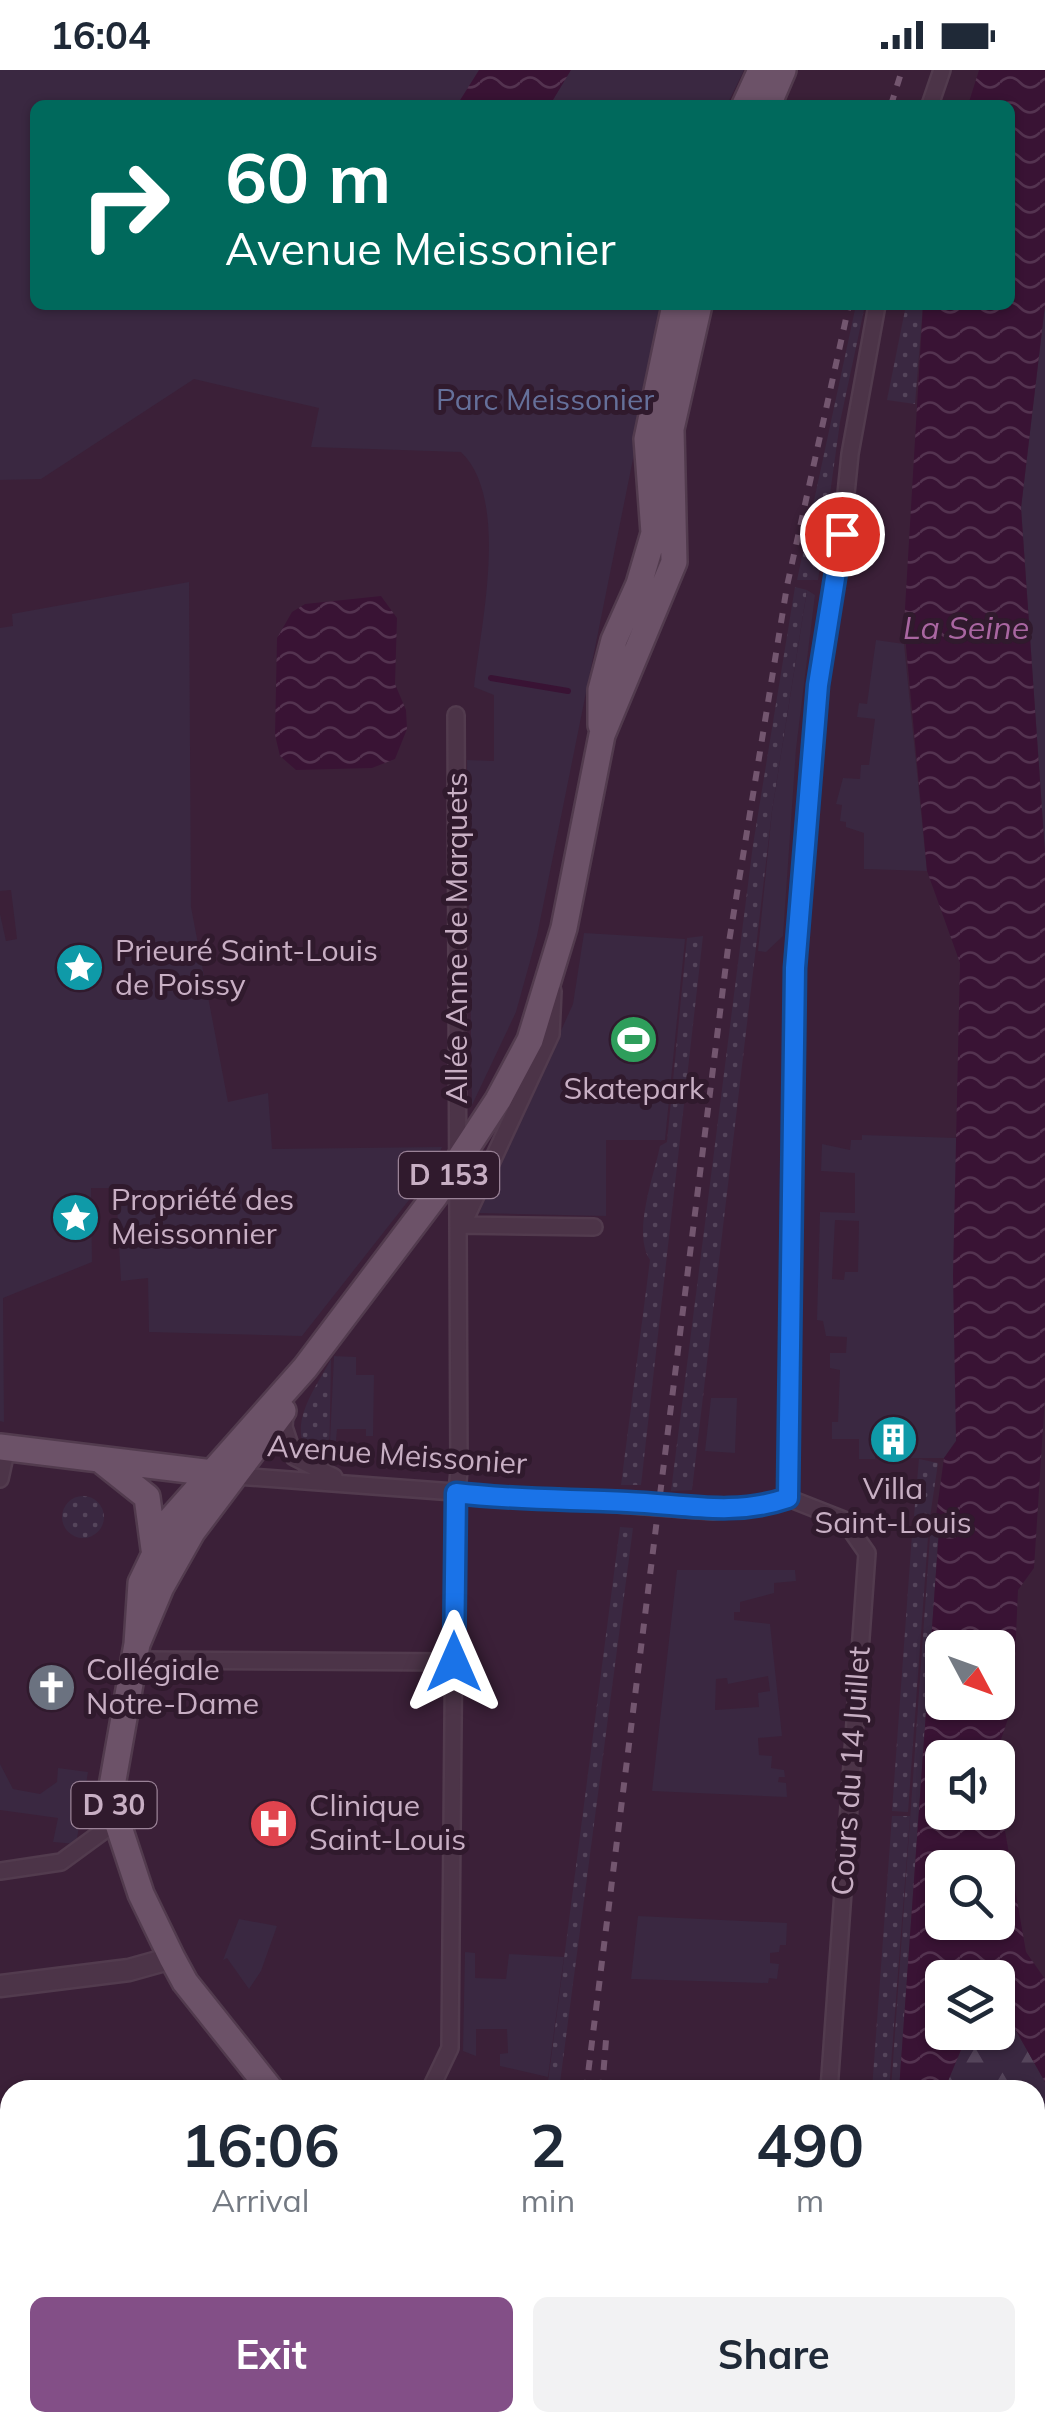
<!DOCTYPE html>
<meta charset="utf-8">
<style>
:root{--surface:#fff;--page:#f2f2f3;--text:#1f2937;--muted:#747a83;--accent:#834f87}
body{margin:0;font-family:Mulish,sans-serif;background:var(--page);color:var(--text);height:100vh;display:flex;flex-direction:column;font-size:38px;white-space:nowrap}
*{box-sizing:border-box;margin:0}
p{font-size:32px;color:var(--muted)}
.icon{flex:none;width:55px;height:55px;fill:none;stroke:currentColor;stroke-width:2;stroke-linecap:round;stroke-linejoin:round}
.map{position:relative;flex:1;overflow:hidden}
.side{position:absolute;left:0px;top:2010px;width:1045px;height:352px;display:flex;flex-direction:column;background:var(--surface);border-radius:30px 30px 0 0;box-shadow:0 2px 8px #0004}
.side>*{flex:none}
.top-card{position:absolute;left:30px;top:30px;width:985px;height:210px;border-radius:15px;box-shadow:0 2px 8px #0004;background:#00695c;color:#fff;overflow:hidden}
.needle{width:65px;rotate:131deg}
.controls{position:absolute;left:925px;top:1560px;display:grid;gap:20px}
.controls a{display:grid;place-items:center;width:90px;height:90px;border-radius:15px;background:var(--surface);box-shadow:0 2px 8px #0004;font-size:50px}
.pin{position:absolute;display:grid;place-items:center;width:85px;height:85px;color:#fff;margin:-42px;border:5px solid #fff;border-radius:50%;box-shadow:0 2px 10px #0007}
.me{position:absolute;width:110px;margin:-55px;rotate:0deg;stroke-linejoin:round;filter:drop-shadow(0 0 8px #0008)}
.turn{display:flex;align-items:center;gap:35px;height:210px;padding:0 30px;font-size:45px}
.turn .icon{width:130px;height:130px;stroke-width:2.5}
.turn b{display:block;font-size:70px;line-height:85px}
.eta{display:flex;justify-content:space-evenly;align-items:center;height:170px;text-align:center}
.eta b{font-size:60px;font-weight:700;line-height:70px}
.action{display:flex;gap:20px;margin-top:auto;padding:20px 30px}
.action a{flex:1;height:115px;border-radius:15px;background:var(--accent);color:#fff;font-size:40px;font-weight:700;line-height:115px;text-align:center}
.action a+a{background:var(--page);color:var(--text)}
.status{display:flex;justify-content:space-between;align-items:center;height:70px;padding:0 50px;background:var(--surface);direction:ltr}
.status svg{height:28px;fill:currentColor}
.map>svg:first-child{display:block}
.grass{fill:url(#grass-dots)}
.forest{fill:url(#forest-firs)}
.green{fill:#3a2841;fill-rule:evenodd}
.water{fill:url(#water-waves);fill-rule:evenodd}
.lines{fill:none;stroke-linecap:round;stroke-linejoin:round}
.stream{stroke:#391334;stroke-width:6}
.minor-casing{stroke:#523b4e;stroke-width:20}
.tertiary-casing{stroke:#523b4e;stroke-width:25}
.primary-casing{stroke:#523b4e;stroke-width:30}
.minor{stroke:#4c3448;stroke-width:15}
.tertiary{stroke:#4c3448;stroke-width:20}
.primary{stroke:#6c5268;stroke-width:25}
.rail{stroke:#73566f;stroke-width:6;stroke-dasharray:10 10;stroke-linecap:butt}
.route-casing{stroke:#114b97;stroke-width:25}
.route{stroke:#1a73e8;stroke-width:18}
.labels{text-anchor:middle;stroke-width:10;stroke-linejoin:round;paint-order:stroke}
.shield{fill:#301a2d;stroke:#9a8297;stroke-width:2.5}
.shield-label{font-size:28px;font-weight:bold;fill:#c8afc4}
.park-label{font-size:30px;fill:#65709a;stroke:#301a2d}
.street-label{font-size:30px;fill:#c8afc4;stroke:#301a2d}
.poi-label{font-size:30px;fill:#c8afc4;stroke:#301a2d;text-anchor:start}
.water-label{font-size:32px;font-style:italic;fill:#a966a1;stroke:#301a2d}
</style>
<div class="status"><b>16:04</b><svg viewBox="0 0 49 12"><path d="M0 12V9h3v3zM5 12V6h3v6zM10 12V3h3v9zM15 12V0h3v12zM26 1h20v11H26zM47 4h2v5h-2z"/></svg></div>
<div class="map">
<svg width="1045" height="2361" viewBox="0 0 1045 2361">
<defs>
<pattern id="grass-dots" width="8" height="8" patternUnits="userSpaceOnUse" patternTransform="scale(2.5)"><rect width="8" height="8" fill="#3a2841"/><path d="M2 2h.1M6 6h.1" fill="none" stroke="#55455b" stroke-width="1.8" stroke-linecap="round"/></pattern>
<pattern id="forest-firs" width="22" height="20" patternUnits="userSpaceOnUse" patternTransform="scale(2.5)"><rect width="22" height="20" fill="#3a2841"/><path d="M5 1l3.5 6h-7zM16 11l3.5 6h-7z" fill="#55455b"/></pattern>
<pattern id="water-waves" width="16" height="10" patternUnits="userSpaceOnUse" patternTransform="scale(2.5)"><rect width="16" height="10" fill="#391334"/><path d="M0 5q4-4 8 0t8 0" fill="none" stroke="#543350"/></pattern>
</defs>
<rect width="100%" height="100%" fill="#3b2038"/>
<path class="grass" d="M 856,235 L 865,235 L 840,352 L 818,510 L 797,510 Z
M 906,235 L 923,235 L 915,334 L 887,330 Z
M 795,517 L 807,520 L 772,741 L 692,1420 L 671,1421 L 753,775 Z
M 703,866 L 641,1415 L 621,1415 L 650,1190 C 632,1163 654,1106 660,1076 L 667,1072 L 687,868 Z
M 331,1289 L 329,1393 L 310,1387 C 286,1354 315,1320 331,1289 Z
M 919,1389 L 938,1393 L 930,1447 L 914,1446 Z
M62 1447a21 21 0 1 1 42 0a21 21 0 1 1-42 0Z
M 913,1451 L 929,1453 L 908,1742 L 892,1741 Z
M 931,1453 L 939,1459 L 899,2020 L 891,2020 Z
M 620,1457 L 633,1458 L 559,2020 L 547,2020 Z
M 892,1746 L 910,1746 L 889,2020 L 872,2020 Z
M 797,2352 L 968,2352 L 975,2361 L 795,2361 Z"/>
<path class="forest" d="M 998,1939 L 1006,1943 L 1045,2012 L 1045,2139 L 1035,2150 L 1035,2020 L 949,2020 L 948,2011 L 968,1963 L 998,1962 Z"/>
<path class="green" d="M 0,0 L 744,0 L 727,35 L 35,35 L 35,235 L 664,235 L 537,866 L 516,942 L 472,1035 L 467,690 L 494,691 L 494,625 L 474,617 C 481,553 510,429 461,382 L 311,377 L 319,338 L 194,309 L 41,409 L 0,410 Z
M 1045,235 L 1045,783 L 1021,438 Z
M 189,512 L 191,837 L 228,1032 L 268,1023 L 272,1079 L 442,1077 L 431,1102 L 302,1266 L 149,1262 L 148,1208 L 121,1211 L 116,1118 L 91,1118 L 92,1192 L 3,1228 L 4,1352 L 0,1351 L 0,844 L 6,871 L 17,869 L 11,820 L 0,821 L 0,558 L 13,556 L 12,544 Z
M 807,520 L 815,525 L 796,679 L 783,866 L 766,882 L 758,881 L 772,741 Z
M 876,570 L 904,574 L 927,801 L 864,799 L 864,763 L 846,757 L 846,752 L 840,751 L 842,735 L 836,734 L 843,708 L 860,709 L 861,695 L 869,695 L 875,649 L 857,647 L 859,633 L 867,634 Z
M 584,863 L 685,869 L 665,1070 L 606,1070 L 606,1146 L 479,1143 L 573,934 Z
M 862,1065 L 956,1068 L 956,1371 L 944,1388 L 911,1388 L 910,1352 L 875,1353 L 875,1389 L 859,1389 L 859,1369 L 832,1369 L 832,1352 L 838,1352 L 840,1300 L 830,1298 L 830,1283 L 846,1283 L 847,1267 L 826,1266 L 823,1251 L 817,1250 L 820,1142 L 855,1143 L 855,1103 L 821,1101 L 822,1074 L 850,1080 L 851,1070 L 862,1070 ZM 835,1150 L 859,1151 L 858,1202 L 845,1202 L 844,1210 L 832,1209 Z
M 334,1286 L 356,1287 L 356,1305 L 374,1305 L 373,1366 L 366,1366 L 366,1359 L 337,1359 L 336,1371 L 330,1371 Z
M 711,1328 L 737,1328 L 735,1383 L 705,1381 Z
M 677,1500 L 795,1500 L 796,1511 L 774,1513 L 774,1523 L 740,1532 L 740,1542 L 734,1542 L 734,1550 L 770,1554 L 782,1666 L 758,1668 L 759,1685 L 772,1686 L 771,1698 L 784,1700 L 785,1707 L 779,1707 L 778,1712 L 786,1713 L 787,1727 L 652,1721 ZM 768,1606 L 770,1621 L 758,1623 L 759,1637 L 715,1640 L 716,1609 L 727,1608 L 728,1614 Z
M 0,1694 L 13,1719 L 40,1724 L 57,1712 L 58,1698 L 88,1702 L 76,1774 L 53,1772 L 58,1748 L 0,1740 Z
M 638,1846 L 787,1853 L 786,1875 L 780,1875 L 779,1882 L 770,1883 L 770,1893 L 779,1894 L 777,1909 L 769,1908 L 768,1913 L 631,1909 Z
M 239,1849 L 277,1856 L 261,1901 L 249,1919 L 227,1888 L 223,1890 Z
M 465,1882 L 475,1883 L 475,1908 L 506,1909 L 509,1884 L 564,1887 L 548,2007 L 500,1996 L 500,1984 L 508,1983 L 507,1959 L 476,1959 L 476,1986 L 463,1981 Z"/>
<path class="water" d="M 479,0 L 571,0 L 550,35 L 457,35 Z
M 979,0 L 1045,0 L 1045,235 L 1021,438 L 1045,783 L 1045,1327 L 1034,1498 L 1018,1520 L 1013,1634 L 995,1687 L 942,1688 L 942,1742 L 998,1742 L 998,1720 L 1026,1882 L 1045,1909 L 1045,2012 L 1006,1943 L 998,1939 L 998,1908 L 942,1908 L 942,1962 L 968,1963 L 948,2011 L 949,2020 L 899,2020 L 939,1460 L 935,1453 L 944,1388 L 956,1371 L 953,1205 L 960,893 L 927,801 L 904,555 L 923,235 L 1010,235 L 1010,35 L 968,35 ZM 942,1578 L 998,1578 L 998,1632 L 942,1632 ZM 942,1798 L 998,1798 L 998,1852 L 942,1852 Z
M 381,526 L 397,548 L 395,614 L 406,640 L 407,659 L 395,689 L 372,698 L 296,700 L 280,686 L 275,665 L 277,568 L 292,542 L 305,534 Z
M 1045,2139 C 1045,2186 1037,2227 1036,2274 L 1045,2279 L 1045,2361 L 975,2361 L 968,2353 L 1035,2352 L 1035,2150 Z"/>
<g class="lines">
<path class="stream" d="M 491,608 L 568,621"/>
<defs>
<path id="minor" d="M 930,35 L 942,0
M 456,645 L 458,1155 L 594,1157
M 285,1342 L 284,1357 L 294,1387 L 334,1407
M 236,1406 L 713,1441 L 764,1436 L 788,1428
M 0,1409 L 7,1377
M 788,1428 L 795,899 L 818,615 L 838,503 L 850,384 L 877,235
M 788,1428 L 844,1450 L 867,1483 L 829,2020
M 135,1590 L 454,1592
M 0,1801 L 61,1792 L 117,1751
M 430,2020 L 450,1978 L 455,1440 L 459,1401 L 458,1155 L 468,1143 L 551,964 L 553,921
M 0,2121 L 10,2118
M 0,2232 L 10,2282
M 26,2352 L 27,2361
M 198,2352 L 243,2360"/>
<path id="tertiary" d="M 0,1916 L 129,1900 L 172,1888
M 243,2361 L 244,2352"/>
<path id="primary" d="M 745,35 L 761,0
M 768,35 L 783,0
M 601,655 L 601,620 L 614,570 L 639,514 L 654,463 L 647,369 L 675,235
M 0,1377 L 221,1404
M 103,1392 L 147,1427 L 154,1479
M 137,1574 L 141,1513 L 172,1448 L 305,1298 L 435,1126 L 498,1030 L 530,970 L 564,858 L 602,665 L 674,492 L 671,359 L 699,235
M 271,2020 L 185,1912 L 172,1888 L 141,1824 L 117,1751 L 112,1716 L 137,1574 L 161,1517 L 192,1462 L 283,1341
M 753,2352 L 756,2361
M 782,2352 L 785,2361"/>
</defs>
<use href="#minor" class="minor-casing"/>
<use href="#tertiary" class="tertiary-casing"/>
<use href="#primary" class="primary-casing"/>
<use href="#minor" class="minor"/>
<use href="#tertiary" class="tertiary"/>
<use href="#primary" class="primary"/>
<path class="rail" d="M 891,35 L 902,0
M 586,2020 L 728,878 L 787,516 L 849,235
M 602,2020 L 606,1970
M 524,2361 L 525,2352
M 544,2361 L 545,2352
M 562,2361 L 564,2352
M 603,2361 L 605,2352
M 636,2361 L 637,2352
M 652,2361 L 653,2352"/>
</g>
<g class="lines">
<defs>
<path id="route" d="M 454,1592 L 456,1423 C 512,1430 570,1429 627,1432 C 683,1434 733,1447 788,1428 L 795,898 L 818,615 L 842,464"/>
</defs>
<use href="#route" class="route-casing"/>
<use href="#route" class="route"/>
</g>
<defs>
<symbol id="sight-disc" viewBox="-11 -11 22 22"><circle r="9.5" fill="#0f9aa8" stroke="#301a2d"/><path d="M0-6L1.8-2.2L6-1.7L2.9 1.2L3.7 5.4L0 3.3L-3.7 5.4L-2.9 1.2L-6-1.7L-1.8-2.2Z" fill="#fff"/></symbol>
<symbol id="stadium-disc" viewBox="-11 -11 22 22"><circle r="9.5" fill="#2e9e5b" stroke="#301a2d"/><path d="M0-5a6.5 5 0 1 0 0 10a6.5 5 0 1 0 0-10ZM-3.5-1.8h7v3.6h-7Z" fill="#fff"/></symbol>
<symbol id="building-disc" viewBox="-11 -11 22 22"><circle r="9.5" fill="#0f9aa8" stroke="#301a2d"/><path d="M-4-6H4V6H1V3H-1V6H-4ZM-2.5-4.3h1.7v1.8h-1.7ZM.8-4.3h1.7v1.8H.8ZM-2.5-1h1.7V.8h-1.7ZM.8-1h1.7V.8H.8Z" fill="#fff"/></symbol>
<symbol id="church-disc" viewBox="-11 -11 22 22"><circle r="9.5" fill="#6b7280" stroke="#301a2d"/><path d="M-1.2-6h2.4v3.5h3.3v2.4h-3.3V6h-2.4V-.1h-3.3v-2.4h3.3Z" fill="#fff"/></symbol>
<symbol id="hospital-disc" viewBox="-11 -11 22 22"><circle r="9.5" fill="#e0444e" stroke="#301a2d"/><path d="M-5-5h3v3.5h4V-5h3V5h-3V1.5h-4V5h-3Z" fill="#fff"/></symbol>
</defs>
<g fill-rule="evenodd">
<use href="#sight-disc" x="52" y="870" width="55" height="55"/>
<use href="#stadium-disc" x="606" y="942" width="55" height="55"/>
<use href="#sight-disc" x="48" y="1120" width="55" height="55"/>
<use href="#building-disc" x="866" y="1342" width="55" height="55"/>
<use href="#church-disc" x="24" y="1590" width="55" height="55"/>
<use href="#hospital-disc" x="246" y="1726" width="55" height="55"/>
</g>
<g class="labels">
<g class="shield">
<rect x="399" y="1082" width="100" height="46" rx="8"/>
<rect x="71.5" y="1712" width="85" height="46" rx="8"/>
</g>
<g class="shield-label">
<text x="449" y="1115">D 153</text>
<text x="114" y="1745">D 30</text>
</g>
<g class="park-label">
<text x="545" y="340">Parc Meissonier</text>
</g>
<g class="street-label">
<text transform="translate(457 868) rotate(-90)" y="10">Allée Anne de Marquets</text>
<text transform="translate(397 1385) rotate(4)" y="10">Avenue Meissonier</text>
<text transform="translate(851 1701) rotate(-86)" y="10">Cours du 14 Juillet</text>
</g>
<g class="poi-label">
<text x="115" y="891">Prieuré Saint-Louis<tspan x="115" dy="34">de Poissy</tspan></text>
<text x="634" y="1029" text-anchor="middle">Skatepark</text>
<text x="111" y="1140">Propriété des<tspan x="111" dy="34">Meissonnier</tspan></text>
<text x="893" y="1429" text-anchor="middle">Villa<tspan x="893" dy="34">Saint-Louis</tspan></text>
<text x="86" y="1610">Collégiale<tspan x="86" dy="34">Notre-Dame</tspan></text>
<text x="309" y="1746">Clinique<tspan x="309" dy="34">Saint-Louis</tspan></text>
</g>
<g class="water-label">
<text x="966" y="569">La Seine</text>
</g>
</g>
</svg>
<div class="controls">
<a><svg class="needle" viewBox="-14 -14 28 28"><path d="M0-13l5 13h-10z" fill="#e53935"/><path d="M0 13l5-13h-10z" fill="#747a83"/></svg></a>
<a><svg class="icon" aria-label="sound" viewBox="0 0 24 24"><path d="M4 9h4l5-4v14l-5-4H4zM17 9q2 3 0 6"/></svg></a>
<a><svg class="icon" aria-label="search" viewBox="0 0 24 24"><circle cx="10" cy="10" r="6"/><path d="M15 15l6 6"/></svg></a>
<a><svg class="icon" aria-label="layers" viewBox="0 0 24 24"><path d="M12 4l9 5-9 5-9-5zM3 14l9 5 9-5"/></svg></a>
</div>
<div class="pin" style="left:842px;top:464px;background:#d93025"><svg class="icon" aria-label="arrive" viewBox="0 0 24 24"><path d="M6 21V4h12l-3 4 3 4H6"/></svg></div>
<svg class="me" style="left:454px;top:1592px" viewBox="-20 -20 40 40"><path d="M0-17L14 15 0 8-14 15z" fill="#1a73e8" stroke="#fff" stroke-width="4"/></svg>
<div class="top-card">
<div class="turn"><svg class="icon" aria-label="right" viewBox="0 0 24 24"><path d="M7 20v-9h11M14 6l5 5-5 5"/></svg><div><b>60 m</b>Avenue Meissonier</div></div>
</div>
<section class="side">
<div class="eta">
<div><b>16:06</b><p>Arrival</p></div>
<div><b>2</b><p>min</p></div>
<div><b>490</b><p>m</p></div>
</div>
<div class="action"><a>Exit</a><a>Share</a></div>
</section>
</div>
